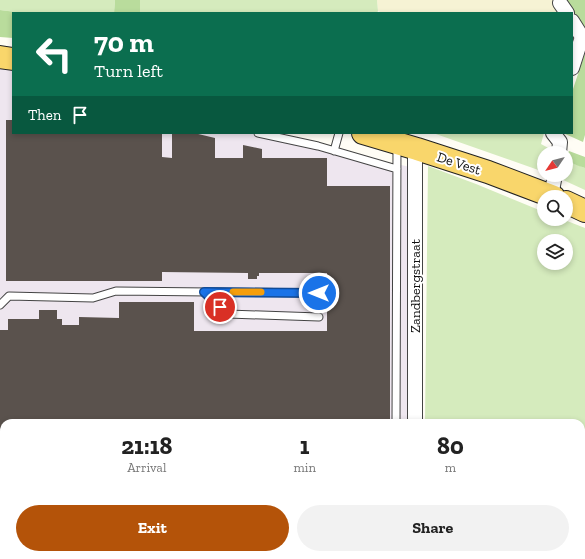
<!DOCTYPE html>
<style>
:root{--surface:#fff;--page:#f2f2f2;--text:#222;--muted:#767676;--accent:#b45309}
body{margin:0;font-family:"Zilla Slab",serif;background:var(--page);color:var(--text);height:100vh;display:flex;flex-direction:column;font-size:15px;white-space:nowrap}
*{box-sizing:border-box;margin:0}
p{font-size:13px;color:var(--muted)}
.icon{flex:none;width:22px;height:22px;fill:none;stroke:currentColor;stroke-width:2;stroke-linecap:round;stroke-linejoin:round}
.map{position:relative;flex:1;overflow:hidden}
.panel{position:absolute;left:0px;top:419px;width:585px;height:140px;display:flex;flex-direction:column;background:var(--surface);border-radius:12px 12px 0 0;box-shadow:0 2px 6px #0003}
.panel>*{flex:none}
.banner{position:absolute;left:12px;top:12px;width:561px;height:122px;border-radius:0px;box-shadow:0 2px 6px #0003;background:#0b6e4f;color:#fff;overflow:hidden}
.needle{width:26px;rotate:235deg}
.controls{position:absolute;left:537px;top:146px;display:grid;gap:8px}
.controls a{display:grid;place-items:center;width:36px;height:36px;border-radius:50%;background:var(--surface);box-shadow:0 2px 6px #0003;font-size:20px}
.pin{position:absolute;display:grid;place-items:center;width:34px;height:34px;color:#fff;margin:-17px;border:2px solid #fff;border-radius:50%;box-shadow:0 1px 4px #0007}
.me{position:absolute;width:44px;margin:-22px;rotate:270deg;stroke-linejoin:round;filter:drop-shadow(0 0 3px #0008)}
.turn{display:flex;align-items:center;gap:14px;height:84px;padding:0 16px;font-size:18px}
.turn .icon{width:52px;height:52px;stroke-width:2.5}
.turn b{display:block;font-size:28px;line-height:34px}
.then{display:flex;align-items:center;height:38px;padding:0 16px;background:#0003;gap:8px;font-size:15px}
.eta{display:flex;justify-content:space-evenly;align-items:center;height:68px;text-align:center}
.eta b{font-size:24px;font-weight:700;line-height:28px}
.cta{display:flex;gap:8px;margin-top:auto;padding:8px 16px}
.cta a{flex:1;height:46px;border-radius:24px;background:var(--accent);color:#fff;font-size:16px;font-weight:700;line-height:46px;text-align:center}
.cta a+a{background:var(--page);color:var(--text)}
.map>svg:first-child{display:block}
.industrial{fill:#eee6ef}
.farmland{fill:#f6f3d4}
.green{fill:#d5ebbd;fill-rule:evenodd}
.forest{fill:#b9dc9c}
.building{fill:#5a524d}
.lines{fill:none;stroke-linecap:round;stroke-linejoin:round}
.lane-casing{stroke:#444;stroke-width:9}
.street-casing{stroke:#444;stroke-width:16}
.primary-casing{stroke:#222;stroke-width:24}
.lane{stroke:#fff;stroke-width:7}
.street{stroke:#fff;stroke-width:14}
.primary{stroke:#f9d66b;stroke-width:22}
.route-casing{stroke:#114b97;stroke-width:10}
.route{stroke:#1a73e8;stroke-width:7}
.slow{stroke:#f59e0b;stroke-width:7}
.labels{text-anchor:middle;stroke-width:4;stroke-linejoin:round;paint-order:stroke}
.street-label{font-size:14px;fill:#111;stroke:#fff}
</style>
<div class="map">
<svg width="585" height="559" viewBox="0 0 585 559">
<rect width="100%" height="100%" fill="#fffdf5"/>
<path class="industrial" d="M 0,61 L 13,65 L 13,133 L 270,133 L 322,148 L 415,168 L 409,423 L 4,423 L 4,555 L 388,555 L 386,559 L 0,559 Z"/>
<path class="farmland" d="M 377,0 L 553,0 L 561,13 L 383,13 L 378,11 Z"/>
<path class="green" d="M 0,0 L 115,0 L 114,13 L 24,13 L 0,10 Z
M 140,0 L 377,0 L 378,11 L 377,13 L 140,13 Z
M 433,133 L 544,133 L 541,144 L 552,150 L 551,153 L 544,153 L 544,172 Z
M 566,156 L 570,162 L 585,168 L 585,190 L 561,179 L 562,175 L 566,175 Z
M 428,166 L 476,184 L 544,212 L 544,219 L 562,219 L 585,228 L 585,495 L 581,497 L 581,423 L 425,423 ZM 544,241 L 566,241 L 566,263 L 544,263 Z
M 422,555 L 565,555 L 565,559 L 422,559 Z"/>
<path class="forest" d="M 115,0 L 140,0 L 140,13 L 114,13 Z
M 564,0 L 585,0 L 585,32 Z
M 0,10 L 24,13 L 13,13 L 13,38 L 0,37 Z
M 585,53 L 585,135 L 583,142 L 563,133 L 572,133 L 572,92 Z
M 569,151 L 585,157 L 585,168 C 577,165 561,162 569,151 Z
M 585,495 L 585,559 L 565,559 L 565,555 L 581,555 L 581,497 Z"/>
<path class="building" d="M 6,120 L 13,120 L 13,133 L 162,133 L 162,157 L 172,158 L 172,133 L 194,133 L 215,138 L 215,158 L 243,158 L 243,145 L 262,149 L 262,158 L 327,158 L 327,186 L 390,186 L 390,423 L 4,423 L 4,548 L 0,548 L 0,330 L 8,330 L 8,319 L 39,319 L 39,310 L 57,310 L 57,319 L 62,319 L 62,325 L 79,325 L 79,317 L 119,318 L 119,302 L 194,302 L 194,331 L 327,331 L 327,273 L 259,273 L 259,276 L 257,276 L 257,279 L 248,279 L 248,273 L 162,272 L 162,281 L 6,281 Z
M 171,555 L 198,555 L 198,559 L 171,559 Z"/>
<g class="lines">
<defs>
<path id="lane" d="M 258,133 L 318,146 L 397,169
M 334,151 L 339,133
M 204,292 L 228,314 L 319,317
M 0,305 L 9,296 L 93,298 L 116,291 L 319,293
M 396,423 L 397,145
M 215,559 L 215,558 L 395,556"/>
<path id="street" d="M 560,3 L 567,13
M 572,21 L 582,37 L 572,68
M 553,133 L 560,142 L 559,153
M 551,196 L 555,175
M 415,423 L 415,157 L 417,149"/>
<path id="primary" d="M 0,57 L 13,59
M 363,133 L 417,149 L 488,172 L 554,197
M 566,202 L 585,211"/>
</defs>
<use href="#lane" class="lane-casing"/>
<use href="#street" class="street-casing"/>
<use href="#primary" class="primary-casing"/>
<use href="#lane" class="lane"/>
<use href="#street" class="street"/>
<use href="#primary" class="primary"/>
</g>
<g class="lines">
<defs>
<path id="route" d="M 220,307 L 204,292 L 319,293"/>
</defs>
<use href="#route" class="route-casing"/>
<use href="#route" class="route"/>
<path class="slow" d="M 233,292 L 261,292"/>
</g>
<g class="labels">
<g class="street-label">
<text transform="translate(459 163) rotate(18)" y="5">De Vest</text>
<text transform="translate(415 286) rotate(-90)" y="5">Zandbergstraat</text>
</g>
</g>
</svg>
<div class="controls">
<a><svg class="needle" viewBox="-14 -14 28 28"><path d="M0-13l5 13h-10z" fill="#e53935"/><path d="M0 13l5-13h-10z" fill="#767676"/></svg></a>
<a><svg class="icon" aria-label="search" viewBox="0 0 24 24"><circle cx="10" cy="10" r="6"/><path d="M15 15l6 6"/></svg></a>
<a><svg class="icon" aria-label="layers" viewBox="0 0 24 24"><path d="M12 4l9 5-9 5-9-5zM3 14l9 5 9-5"/></svg></a>
</div>
<div class="pin" style="left:220px;top:307px;background:#d93025"><svg class="icon" aria-label="arrive" viewBox="0 0 24 24"><path d="M6 21V4h12l-3 4 3 4H6"/></svg></div>
<svg class="me" style="left:319px;top:293px" viewBox="-20 -20 40 40"><circle r="17" fill="#1a73e8" stroke="#fff" stroke-width="3"/><path d="M0-11L8 9 0 5-8 9z" fill="#fff"/></svg>
<div class="banner">
<div class="turn"><svg class="icon" aria-label="left" viewBox="0 0 24 24"><path d="M17 20v-9H6M10 6l-5 5 5 5"/></svg><div><b>70 m</b>Turn left</div></div>
<div class="then">Then<svg class="icon" aria-label="arrive" viewBox="0 0 24 24"><path d="M6 21V4h12l-3 4 3 4H6"/></svg></div>
</div>
<section class="panel">
<div class="eta">
<div><b>21:18</b><p>Arrival</p></div>
<div><b>1</b><p>min</p></div>
<div><b>80</b><p>m</p></div>
</div>
<div class="cta"><a>Exit</a><a>Share</a></div>
</section>
</div>
